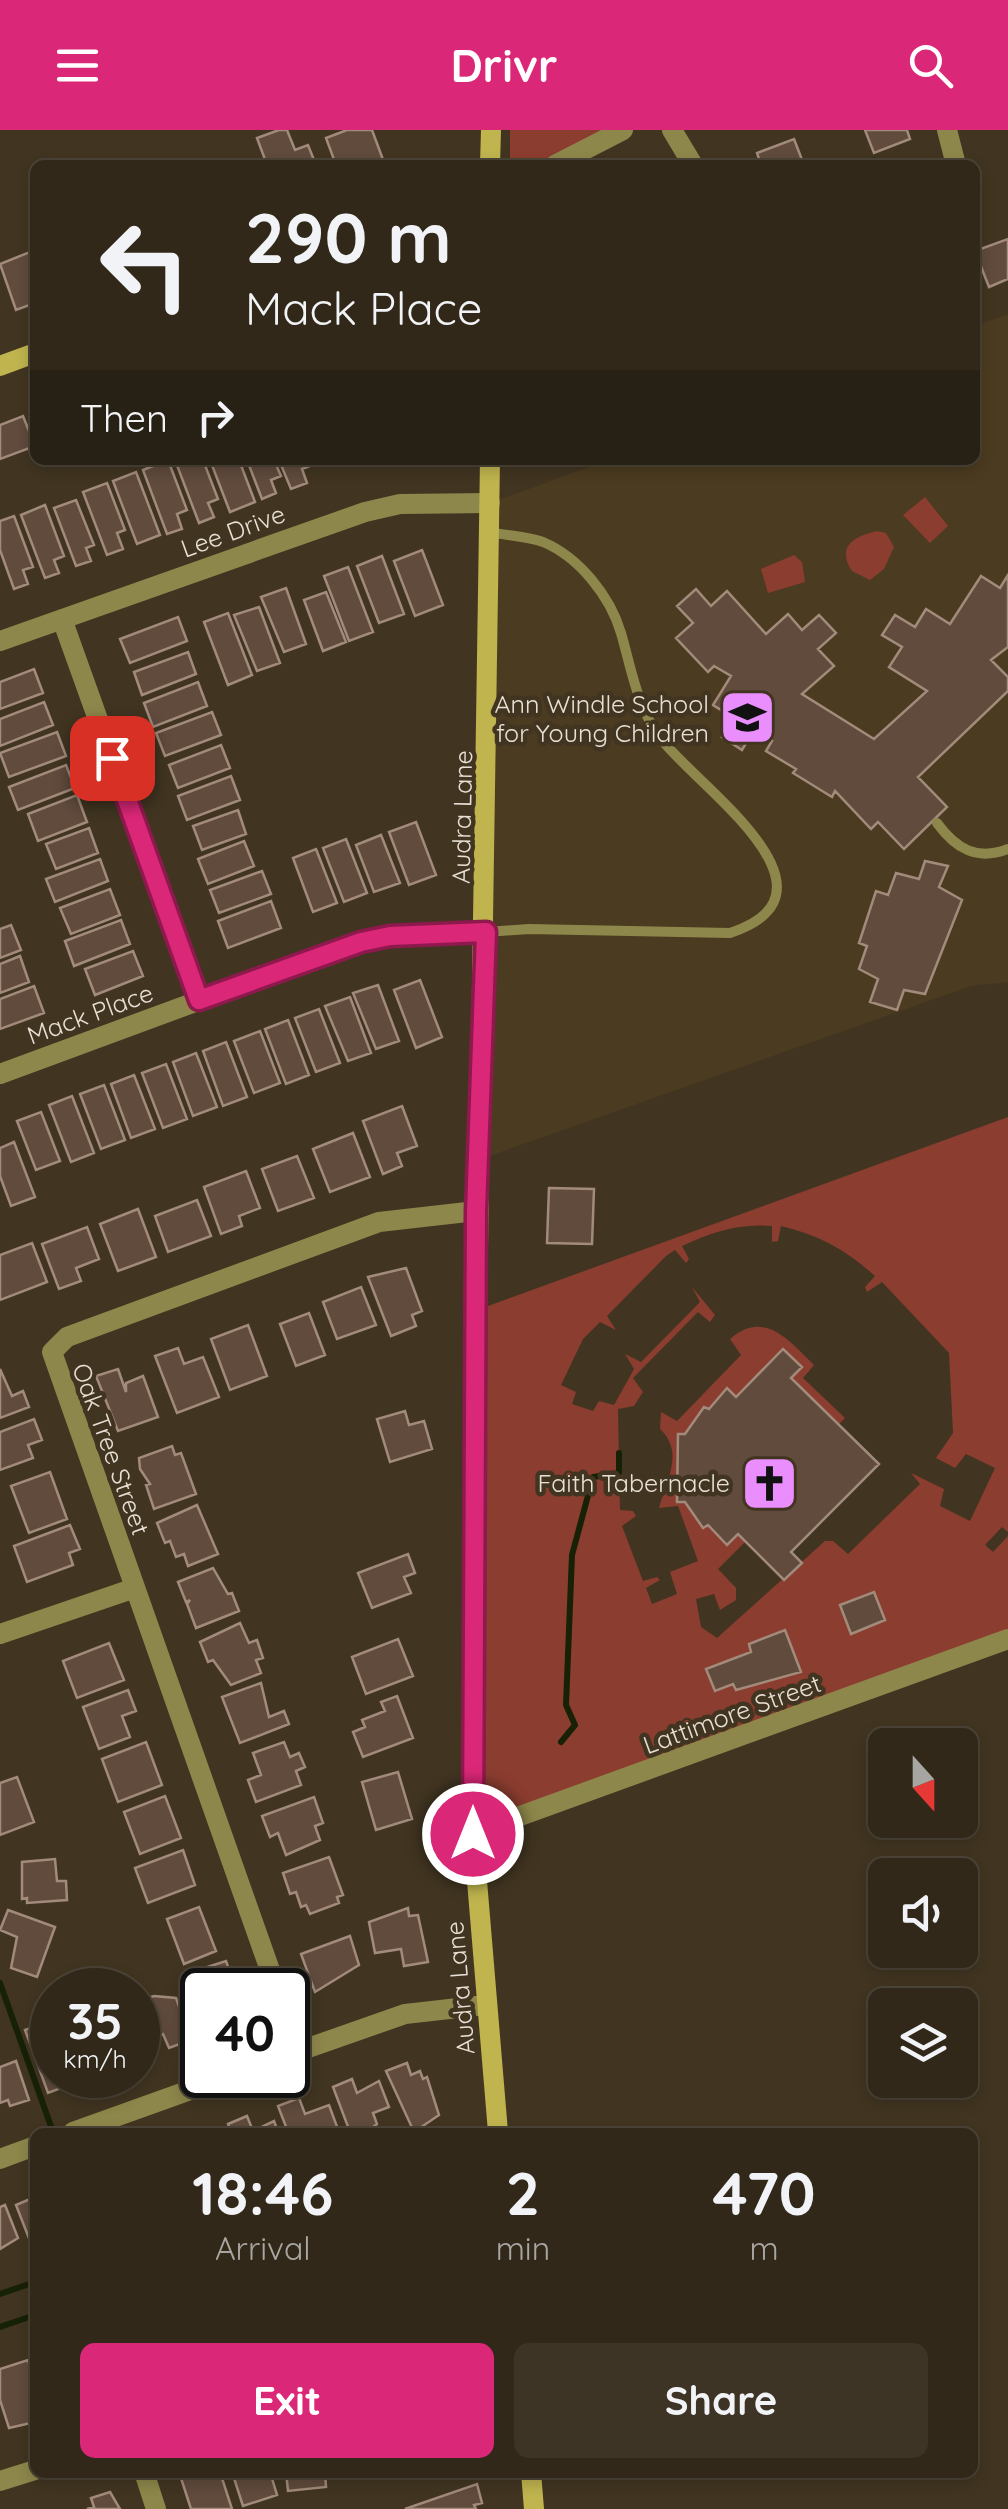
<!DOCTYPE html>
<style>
:root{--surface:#312819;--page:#3d3426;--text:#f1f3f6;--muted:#a8a6a2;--line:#4c4438;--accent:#db2777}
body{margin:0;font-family:Quicksand,sans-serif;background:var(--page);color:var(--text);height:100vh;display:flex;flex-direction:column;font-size:38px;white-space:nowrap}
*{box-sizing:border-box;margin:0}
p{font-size:32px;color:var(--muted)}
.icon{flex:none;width:55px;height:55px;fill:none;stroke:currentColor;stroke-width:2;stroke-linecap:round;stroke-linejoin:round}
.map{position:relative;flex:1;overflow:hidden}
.side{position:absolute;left:30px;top:1998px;width:948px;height:350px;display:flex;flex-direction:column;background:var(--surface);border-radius:15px;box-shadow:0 5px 15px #0003,0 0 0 2px var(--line)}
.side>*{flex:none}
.banner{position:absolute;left:30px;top:30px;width:950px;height:305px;border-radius:15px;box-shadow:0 5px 15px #0003,0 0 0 2px var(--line);background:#312819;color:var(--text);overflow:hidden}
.needle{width:65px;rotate:159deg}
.controls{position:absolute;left:868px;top:1598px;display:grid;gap:20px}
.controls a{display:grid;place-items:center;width:110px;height:110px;border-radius:15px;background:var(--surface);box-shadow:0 5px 15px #0003,0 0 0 2px var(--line);font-size:50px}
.speed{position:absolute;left:30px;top:1838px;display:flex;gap:20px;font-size:50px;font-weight:700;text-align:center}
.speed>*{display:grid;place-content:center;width:130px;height:130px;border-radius:50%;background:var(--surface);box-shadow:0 5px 15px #0003,0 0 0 2px var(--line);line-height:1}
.speed small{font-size:25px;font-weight:400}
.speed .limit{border:5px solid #111;border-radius:15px;background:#fff;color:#111}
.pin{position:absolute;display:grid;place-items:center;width:85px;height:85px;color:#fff;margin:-42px;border-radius:20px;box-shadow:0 5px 15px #0006}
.me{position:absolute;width:110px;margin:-55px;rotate:0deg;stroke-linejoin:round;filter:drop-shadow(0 0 8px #0008)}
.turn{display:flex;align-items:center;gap:35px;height:210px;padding:0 50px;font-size:45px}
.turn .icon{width:130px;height:130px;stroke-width:2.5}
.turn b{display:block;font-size:70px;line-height:85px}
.then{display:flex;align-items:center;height:95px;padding:0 50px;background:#0003;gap:20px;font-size:38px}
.eta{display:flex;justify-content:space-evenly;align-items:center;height:170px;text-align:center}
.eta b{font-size:60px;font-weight:700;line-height:70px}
.cta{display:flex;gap:20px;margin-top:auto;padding:20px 50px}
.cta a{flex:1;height:115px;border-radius:15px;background:var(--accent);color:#fff;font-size:40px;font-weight:700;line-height:115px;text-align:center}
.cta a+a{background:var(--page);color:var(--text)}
header{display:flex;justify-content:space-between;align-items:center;height:130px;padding:0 50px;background:var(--accent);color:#fff;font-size:45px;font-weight:700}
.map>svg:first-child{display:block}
.built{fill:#4b3b20}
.green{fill:#8b3d2f;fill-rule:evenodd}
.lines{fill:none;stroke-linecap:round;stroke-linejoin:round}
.stream{stroke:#172106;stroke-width:6}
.building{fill:#604b3d;stroke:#a28b7b;stroke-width:2.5}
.lane{stroke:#8e874b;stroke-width:10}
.street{stroke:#8e874b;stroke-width:20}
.secondary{stroke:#bfb44e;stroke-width:20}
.route-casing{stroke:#8e194d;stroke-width:25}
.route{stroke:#db2777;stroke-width:18}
.labels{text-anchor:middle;stroke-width:9;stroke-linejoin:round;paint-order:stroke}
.street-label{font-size:25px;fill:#e8e0d4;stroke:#413521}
.poi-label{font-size:25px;fill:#e8e0d4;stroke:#413521;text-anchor:end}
</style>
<header><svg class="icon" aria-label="menu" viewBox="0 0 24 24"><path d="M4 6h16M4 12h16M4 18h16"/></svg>Drivr<svg class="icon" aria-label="search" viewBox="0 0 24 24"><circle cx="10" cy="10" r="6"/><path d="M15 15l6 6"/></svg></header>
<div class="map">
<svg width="1008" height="2379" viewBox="0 0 1008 2379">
<rect width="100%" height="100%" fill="#413521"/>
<path class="built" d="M 1008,184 L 1008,852 L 971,856 L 478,1030 L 490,373 L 608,330 L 975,330 L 975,196 Z"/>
<path class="green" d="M 510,0 L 623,0 L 555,35 L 510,35 Z
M 925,367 L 948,396 L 930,413 L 903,385 Z
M 877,401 L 886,403 L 894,417 L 884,439 L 870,450 L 852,441 C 836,417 854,406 877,401 Z
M 794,425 L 802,432 L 805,452 L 768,463 L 761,439 Z
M 1008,987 L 1008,1402 L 1002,1397 L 985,1415 L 993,1422 L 1008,1406 L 1008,1509 L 473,1703 L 477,1180 ZM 772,1096 L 772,1112 L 778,1111 L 781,1096 C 819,1105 846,1120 875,1146 L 865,1157 L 867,1162 L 882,1152 L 949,1223 L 953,1303 L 936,1328 L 955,1338 L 966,1324 L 995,1338 L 970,1391 L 940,1376 L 944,1359 L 911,1343 L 920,1354 L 848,1424 L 833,1411 L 825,1411 L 717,1508 L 701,1497 L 696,1469 L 714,1464 L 720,1480 L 736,1470 L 736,1458 L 718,1439 L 745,1412 L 738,1404 L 727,1414 L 708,1395 L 703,1397 L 685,1372 L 678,1372 L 678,1304 L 685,1304 L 704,1278 L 709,1279 L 726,1258 L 736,1267 L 783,1220 L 801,1237 L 791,1248 L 838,1295 L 845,1288 L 803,1248 L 814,1235 C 789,1211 765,1179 730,1209 L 741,1225 L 677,1291 L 661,1282 L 660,1299 C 685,1322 666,1351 659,1378 L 678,1376 L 698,1431 L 670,1442 L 677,1464 L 652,1474 L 646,1458 L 660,1450 L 657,1447 L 643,1451 L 622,1396 L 636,1386 L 633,1381 L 620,1380 L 618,1279 L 634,1276 L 643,1262 L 633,1248 L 698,1182 L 710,1192 L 715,1185 L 692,1157 L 700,1172 L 641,1232 L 625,1224 L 634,1239 L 614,1275 L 599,1271 L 593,1281 L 572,1274 L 576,1262 L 561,1255 L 583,1209 L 600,1192 L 616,1200 L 607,1186 L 666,1126 L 675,1120 L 686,1133 L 689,1129 L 682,1116 C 711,1102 740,1093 772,1096 ZM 873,1462 L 885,1490 L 851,1503 L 840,1475 ZM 785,1500 L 801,1541 L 736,1560 L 733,1554 L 715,1561 L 707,1539 L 751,1522 L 749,1514 Z"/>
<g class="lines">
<path class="stream" d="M 561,1612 L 575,1595 L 566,1575 L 572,1425 L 593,1347 L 619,1343 L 619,1323
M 0,1853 L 53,2002
M 0,2164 L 35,2152
M 0,2197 L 35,2185"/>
</g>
<path class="building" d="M 279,0 L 287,0 L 295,20 L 308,15 L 316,35 L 267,35 L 257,8 Z
M 347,0 L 372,0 L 385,35 L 336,35 L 326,8 Z
M 865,0 L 907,0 L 910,9 L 874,23 Z
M 794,9 L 804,35 L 761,35 L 757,23 Z
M 1008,109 L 1008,149 L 989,157 L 975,121 Z
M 35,120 L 35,158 L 30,160 L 35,173 L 16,180 L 0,134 Z
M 23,286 L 35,316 L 0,329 L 0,295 Z
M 168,330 L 187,380 L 177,384 L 182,399 L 167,404 L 143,340 Z
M 175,330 L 203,330 L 218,369 L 208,373 L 214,387 L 199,393 Z
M 210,330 L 239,330 L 255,372 L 230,382 Z
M 247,330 L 274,330 L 281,346 L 271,350 L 276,363 L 262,369 Z
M 279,330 L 308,330 L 310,336 L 302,339 L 307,353 L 291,359 Z
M 136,342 L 160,405 L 137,414 L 113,351 Z
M 107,353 L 125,400 L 117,403 L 123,419 L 107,425 L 83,362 Z
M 76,370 L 94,415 L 86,418 L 91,431 L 76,436 L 54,378 Z
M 45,375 L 64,426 L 54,430 L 59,443 L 45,448 L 21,385 Z
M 14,386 L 33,437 L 23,440 L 28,454 L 14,459 L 0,420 L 0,391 Z
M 422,420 L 443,475 L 415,486 L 394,431 Z
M 382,426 L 404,484 L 379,493 L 357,436 Z
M 348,437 L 373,502 L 349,511 L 324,446 Z
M 1008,445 L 1008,517 L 991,530 L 1008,547 L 1008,561 L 918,647 L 947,677 L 904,719 L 878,692 L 871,699 L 835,661 L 832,667 L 793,643 L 796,639 L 766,621 L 772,611 L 754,600 L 742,620 L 722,607 L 734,588 L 713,575 L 731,546 L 714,536 L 708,542 L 676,508 L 693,493 L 677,476 L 696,459 L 711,476 L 727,461 L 766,504 L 788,484 L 802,500 L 819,485 L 836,503 L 818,519 L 834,536 L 802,564 L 874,609 L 927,561 L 889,537 L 902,517 L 882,505 L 895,485 L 915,497 L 926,479 L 950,494 L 981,446 L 1000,458 Z
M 286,458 L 306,514 L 284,522 L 261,467 Z
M 326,462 L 346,512 L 323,521 L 304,470 Z
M 259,477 L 280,533 L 257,541 L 234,485 Z
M 228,483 L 252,545 L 228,555 L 204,492 Z
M 178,487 L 187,511 L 130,533 L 120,509 Z
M 188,522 L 196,544 L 142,565 L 134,542 Z
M 34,539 L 43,563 L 0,579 L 0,552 Z
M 198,552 L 207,576 L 153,597 L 144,573 Z
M 44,572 L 53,595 L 0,616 L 0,589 Z
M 212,582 L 221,605 L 165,626 L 156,603 Z
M 57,602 L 66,626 L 9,647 L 0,623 Z
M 221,615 L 230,638 L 178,658 L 169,635 Z
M 66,635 L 75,658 L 18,680 L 9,657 Z
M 231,646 L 240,670 L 187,690 L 178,666 Z
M 77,665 L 87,692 L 38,711 L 28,684 Z
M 238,680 L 246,704 L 202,720 L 193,696 Z
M 416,692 L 436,745 L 409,755 L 389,702 Z
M 89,698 L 98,723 L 56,739 L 46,714 Z
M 381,705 L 400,753 L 374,762 L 356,715 Z
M 346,709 L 367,763 L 344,772 L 323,718 Z
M 244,711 L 254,736 L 208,754 L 198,729 Z
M 316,719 L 337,773 L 313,782 L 293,728 Z
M 100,729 L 108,751 L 55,772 L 46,749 Z
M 925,731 L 948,736 L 939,757 L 962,770 L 925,864 L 904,860 L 897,880 L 870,872 L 878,849 L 859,839 L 867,816 L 859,813 L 876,761 L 888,765 L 896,743 L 919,749 Z
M 262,741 L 271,764 L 219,783 L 210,760 Z
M 110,759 L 120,785 L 71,804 L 60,778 Z
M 271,771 L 281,798 L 228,818 L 218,791 Z
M 121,790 L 130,814 L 74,836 L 65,811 Z
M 11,795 L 21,820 L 0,828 L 0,799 Z
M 133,821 L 143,846 L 95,865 L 85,839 Z
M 20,826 L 29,852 L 0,863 L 0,834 Z
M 420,850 L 442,907 L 416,918 L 394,860 Z
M 378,855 L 399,911 L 376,919 L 353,863 Z
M 34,856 L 44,883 L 0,899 L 0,869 Z
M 350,867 L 371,923 L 348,931 L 325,876 Z
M 319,879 L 340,933 L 316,942 L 295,888 Z
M 288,890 L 309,945 L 286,954 L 265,899 Z
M 260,901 L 280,953 L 254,963 L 234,911 Z
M 226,912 L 247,967 L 223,976 L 203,921 Z
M 196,923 L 217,977 L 193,986 L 173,932 Z
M 166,934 L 187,989 L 163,998 L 142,943 Z
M 134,945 L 155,999 L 131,1008 L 111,954 Z
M 104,955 L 125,1010 L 101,1019 L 80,964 Z
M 72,966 L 94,1023 L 71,1032 L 49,975 Z
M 402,976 L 417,1016 L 397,1023 L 402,1036 L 383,1044 L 363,991 Z
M 41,982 L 60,1031 L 36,1040 L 17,991 Z
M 353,1003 L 370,1047 L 330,1062 L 313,1019 Z
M 14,1012 L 35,1067 L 11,1076 L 0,1046 L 0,1018 Z
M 297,1026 L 314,1068 L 278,1081 L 262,1039 Z
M 246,1041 L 260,1078 L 239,1086 L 242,1096 L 221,1104 L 204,1057 Z
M 549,1058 L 594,1059 L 592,1114 L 547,1113 Z
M 197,1070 L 211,1106 L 168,1122 L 155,1086 Z
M 138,1079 L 156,1127 L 118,1141 L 100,1094 Z
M 87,1097 L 99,1129 L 76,1138 L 81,1151 L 59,1159 L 42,1114 Z
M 32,1113 L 47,1152 L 0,1170 L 0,1125 Z
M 406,1138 L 422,1181 L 412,1185 L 416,1196 L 391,1206 L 368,1147 Z
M 361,1157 L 376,1195 L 337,1209 L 323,1172 Z
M 309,1183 L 325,1225 L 296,1236 L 280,1194 Z
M 248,1195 L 267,1246 L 230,1260 L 211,1209 Z
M 178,1218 L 184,1234 L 203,1227 L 219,1267 L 177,1283 L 155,1226 Z
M 783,1219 L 802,1237 L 791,1248 L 879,1334 L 791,1422 L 802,1433 L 784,1450 L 738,1404 L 727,1415 L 708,1395 L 703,1398 L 685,1372 L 677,1372 L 678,1304 L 685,1304 L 704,1277 L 709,1279 L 727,1258 L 736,1267 Z
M 0,1239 L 12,1266 L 23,1261 L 29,1277 L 0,1288 Z
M 118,1239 L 126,1262 L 126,1253 L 143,1246 L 158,1287 L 118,1301 L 96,1246 Z
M 405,1281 L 409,1295 L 424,1291 L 432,1319 L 390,1332 L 377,1289 Z
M 34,1289 L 42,1310 L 28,1315 L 33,1328 L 0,1340 L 0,1302 Z
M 172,1316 L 175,1325 L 181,1323 L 196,1364 L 154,1379 L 146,1355 L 150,1354 L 140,1339 L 139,1328 Z
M 50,1342 L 67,1389 L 29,1403 L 11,1356 Z
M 197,1375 L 218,1424 L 188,1436 L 184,1424 L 176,1427 L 170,1411 L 165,1413 L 157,1393 Z
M 70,1395 L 80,1419 L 69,1423 L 73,1435 L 27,1452 L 14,1416 Z
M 408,1424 L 415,1443 L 404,1447 L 411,1463 L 372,1478 L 358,1443 Z
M 213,1438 L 228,1464 L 232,1463 L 239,1481 L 196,1498 L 187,1474 L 190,1470 L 186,1472 L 178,1452 Z
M 874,1462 L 885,1490 L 851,1504 L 840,1475 Z
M 240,1493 L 249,1513 L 257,1510 L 263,1528 L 256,1530 L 261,1543 L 231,1555 L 213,1530 L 208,1532 L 200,1512 Z
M 785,1500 L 801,1542 L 736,1560 L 733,1554 L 715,1561 L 706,1539 L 751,1522 L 749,1514 Z
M 398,1509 L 413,1546 L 366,1564 L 352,1527 Z
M 109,1513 L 124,1550 L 77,1568 L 63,1531 Z
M 261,1553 L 269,1587 L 284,1581 L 289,1594 L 240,1613 L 222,1567 Z
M 128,1560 L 136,1581 L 122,1586 L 130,1607 L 99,1619 L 83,1577 Z
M 397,1566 L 413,1608 L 363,1627 L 353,1602 L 365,1597 L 362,1590 L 385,1581 L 381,1572 Z
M 146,1612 L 162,1655 L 118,1672 L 102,1629 Z
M 284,1612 L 290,1627 L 299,1623 L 305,1637 L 296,1641 L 301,1655 L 256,1672 L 248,1650 L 261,1645 L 253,1623 Z
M 398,1642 L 412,1689 L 376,1700 L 362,1652 Z
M 17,1647 L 34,1692 L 0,1705 L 0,1653 Z
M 165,1666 L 181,1708 L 140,1724 L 124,1682 Z
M 314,1667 L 323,1693 L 315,1696 L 320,1710 L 286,1725 L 278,1703 L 270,1707 L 262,1686 Z
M 183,1720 L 195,1755 L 148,1773 L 135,1738 Z
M 329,1727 L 343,1765 L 337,1767 L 339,1773 L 310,1784 L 306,1775 L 301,1777 L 296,1762 L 290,1764 L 283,1743 Z
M 55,1729 L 57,1751 L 66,1751 L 67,1770 L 27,1773 L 27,1768 L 22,1769 L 22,1732 Z
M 199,1777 L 216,1821 L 184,1834 L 167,1789 Z
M 408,1778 L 409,1786 L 418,1785 L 428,1832 L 404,1836 L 401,1819 L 375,1823 L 369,1792 Z
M 8,1780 L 55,1797 L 37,1847 L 11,1838 L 17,1807 L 0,1800 Z
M 350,1806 L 359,1835 L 315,1862 L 301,1824 Z
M 226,1831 L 236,1860 L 212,1860 L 204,1838 Z
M 154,1866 L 176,1868 L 191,1910 L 169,1918 L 163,1904 L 140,1912 L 138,1871 Z
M 36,1896 L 38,1900 L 48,1896 L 52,1903 L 52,1945 L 65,1945 L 69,1955 L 48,1963 L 25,1900 Z
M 16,1931 L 29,1970 L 10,1976 L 8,1970 L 0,1973 L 0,1937 Z
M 407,1933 L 411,1945 L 420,1941 L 423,1949 L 427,1947 L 439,1985 L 414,2002 L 386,1941 Z
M 352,1949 L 357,1963 L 379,1951 L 389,1977 L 373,1983 L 377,1994 L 366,2002 L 350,2002 L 333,1957 Z
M 299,1968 L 305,1984 L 329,1975 L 339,2002 L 288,2002 L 278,1976 Z
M 247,1986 L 253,2001 L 274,1991 L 278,2002 L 231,2002 L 228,1994 Z
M 35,2067 L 35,2114 L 32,2116 L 16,2075 Z
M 5,2075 L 18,2108 L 0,2119 L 0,2077 Z
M 28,2230 L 35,2252 L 35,2292 L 9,2298 L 0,2270 L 0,2239 Z
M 179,2342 L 220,2342 L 232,2379 L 191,2379 Z
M 232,2342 L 270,2342 L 277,2365 L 243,2376 Z
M 286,2342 L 325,2342 L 326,2357 L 288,2361 Z
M 477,2354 L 482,2373 L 474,2375 L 476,2379 L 405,2379 Z
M 110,2362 L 120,2379 L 87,2379 L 94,2377 L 91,2368 Z"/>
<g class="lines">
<path class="lane" d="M 937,693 C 956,719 977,731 1008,719
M 487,802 L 529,799 L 730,803 C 854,762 697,656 662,610 C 637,578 632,541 621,503 C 610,466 579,427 543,412 C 527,406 507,406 490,402"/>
<path class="street" d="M 672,0 L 693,35
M 947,0 L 956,35
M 555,35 L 623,0
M 62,489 L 199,871
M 0,511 L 365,382 L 400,374 L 490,373
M 0,944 L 347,816 L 390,806 L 486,802
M 0,1504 L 135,1458
M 473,1703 L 1008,1509
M 277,1860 L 52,1222 L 67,1207 L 379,1092 L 476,1081
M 288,1890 L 299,1921
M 288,1925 L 405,1884 L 485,1875
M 73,2002 L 232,1945
M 0,2029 L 35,2016
M 144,2342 L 156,2379
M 0,2351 L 35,2340"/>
<path class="secondary" d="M 490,35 L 491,0
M 0,236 L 35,223
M 490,330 L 472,1513 L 473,1703 L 498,2002
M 531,2342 L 534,2379"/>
</g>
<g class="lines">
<defs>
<path id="route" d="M 112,628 L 199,870 L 361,812 L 390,806 L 486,802 L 476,1081 L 473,1704"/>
</defs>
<use href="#route" class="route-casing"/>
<use href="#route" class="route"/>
</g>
<defs>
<symbol id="school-square" viewBox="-11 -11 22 22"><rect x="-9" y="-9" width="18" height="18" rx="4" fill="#ea8dfd" stroke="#413521"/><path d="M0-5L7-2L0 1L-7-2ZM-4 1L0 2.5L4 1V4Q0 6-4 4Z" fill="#111"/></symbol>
<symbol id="church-square" viewBox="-11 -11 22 22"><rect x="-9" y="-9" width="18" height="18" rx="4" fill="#ea8dfd" stroke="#413521"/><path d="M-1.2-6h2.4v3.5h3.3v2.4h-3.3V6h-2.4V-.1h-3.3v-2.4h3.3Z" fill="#111"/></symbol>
</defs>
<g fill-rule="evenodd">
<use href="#school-square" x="716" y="556" width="63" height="63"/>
<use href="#church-square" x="738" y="1322" width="63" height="63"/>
</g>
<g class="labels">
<g class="street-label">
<text transform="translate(233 401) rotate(-20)" y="9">Lee Drive</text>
<text transform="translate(462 687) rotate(-89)" y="9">Audra Lane</text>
<text transform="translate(90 884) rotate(-20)" y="9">Mack Place</text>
<text transform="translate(111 1319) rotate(70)" y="9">Oak Tree Street</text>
<text transform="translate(732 1584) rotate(-20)" y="9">Lattimore Street</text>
<text transform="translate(460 1858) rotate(-95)" y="9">Audra Lane</text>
</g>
<g class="poi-label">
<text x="709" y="583">Ann Windle School<tspan x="709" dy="29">for Young Children</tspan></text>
<text x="730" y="1362">Faith Tabernacle</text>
</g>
</g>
</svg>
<div class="controls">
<a><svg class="needle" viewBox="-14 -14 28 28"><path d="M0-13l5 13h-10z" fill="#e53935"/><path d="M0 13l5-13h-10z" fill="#a8a6a2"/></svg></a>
<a><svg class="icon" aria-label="sound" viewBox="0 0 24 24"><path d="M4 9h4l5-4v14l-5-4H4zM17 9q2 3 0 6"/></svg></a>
<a><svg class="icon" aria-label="layers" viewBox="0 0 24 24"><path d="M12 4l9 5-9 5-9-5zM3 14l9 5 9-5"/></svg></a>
</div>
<div class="speed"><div>35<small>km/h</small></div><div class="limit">40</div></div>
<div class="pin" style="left:112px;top:628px;background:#d93025"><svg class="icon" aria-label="arrive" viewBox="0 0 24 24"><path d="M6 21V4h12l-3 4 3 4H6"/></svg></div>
<svg class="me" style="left:473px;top:1704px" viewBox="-20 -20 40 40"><circle r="17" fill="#db2777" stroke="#fff" stroke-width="3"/><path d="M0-11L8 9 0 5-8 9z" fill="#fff"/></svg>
<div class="banner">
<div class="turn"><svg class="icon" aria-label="left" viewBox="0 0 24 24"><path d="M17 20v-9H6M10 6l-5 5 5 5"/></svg><div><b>290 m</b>Mack Place</div></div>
<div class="then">Then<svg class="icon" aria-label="right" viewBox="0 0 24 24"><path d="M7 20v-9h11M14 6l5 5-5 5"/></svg></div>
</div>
<section class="side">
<div class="eta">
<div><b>18:46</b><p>Arrival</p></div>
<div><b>2</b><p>min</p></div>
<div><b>470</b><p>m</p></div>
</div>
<div class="cta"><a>Exit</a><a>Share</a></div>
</section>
</div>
